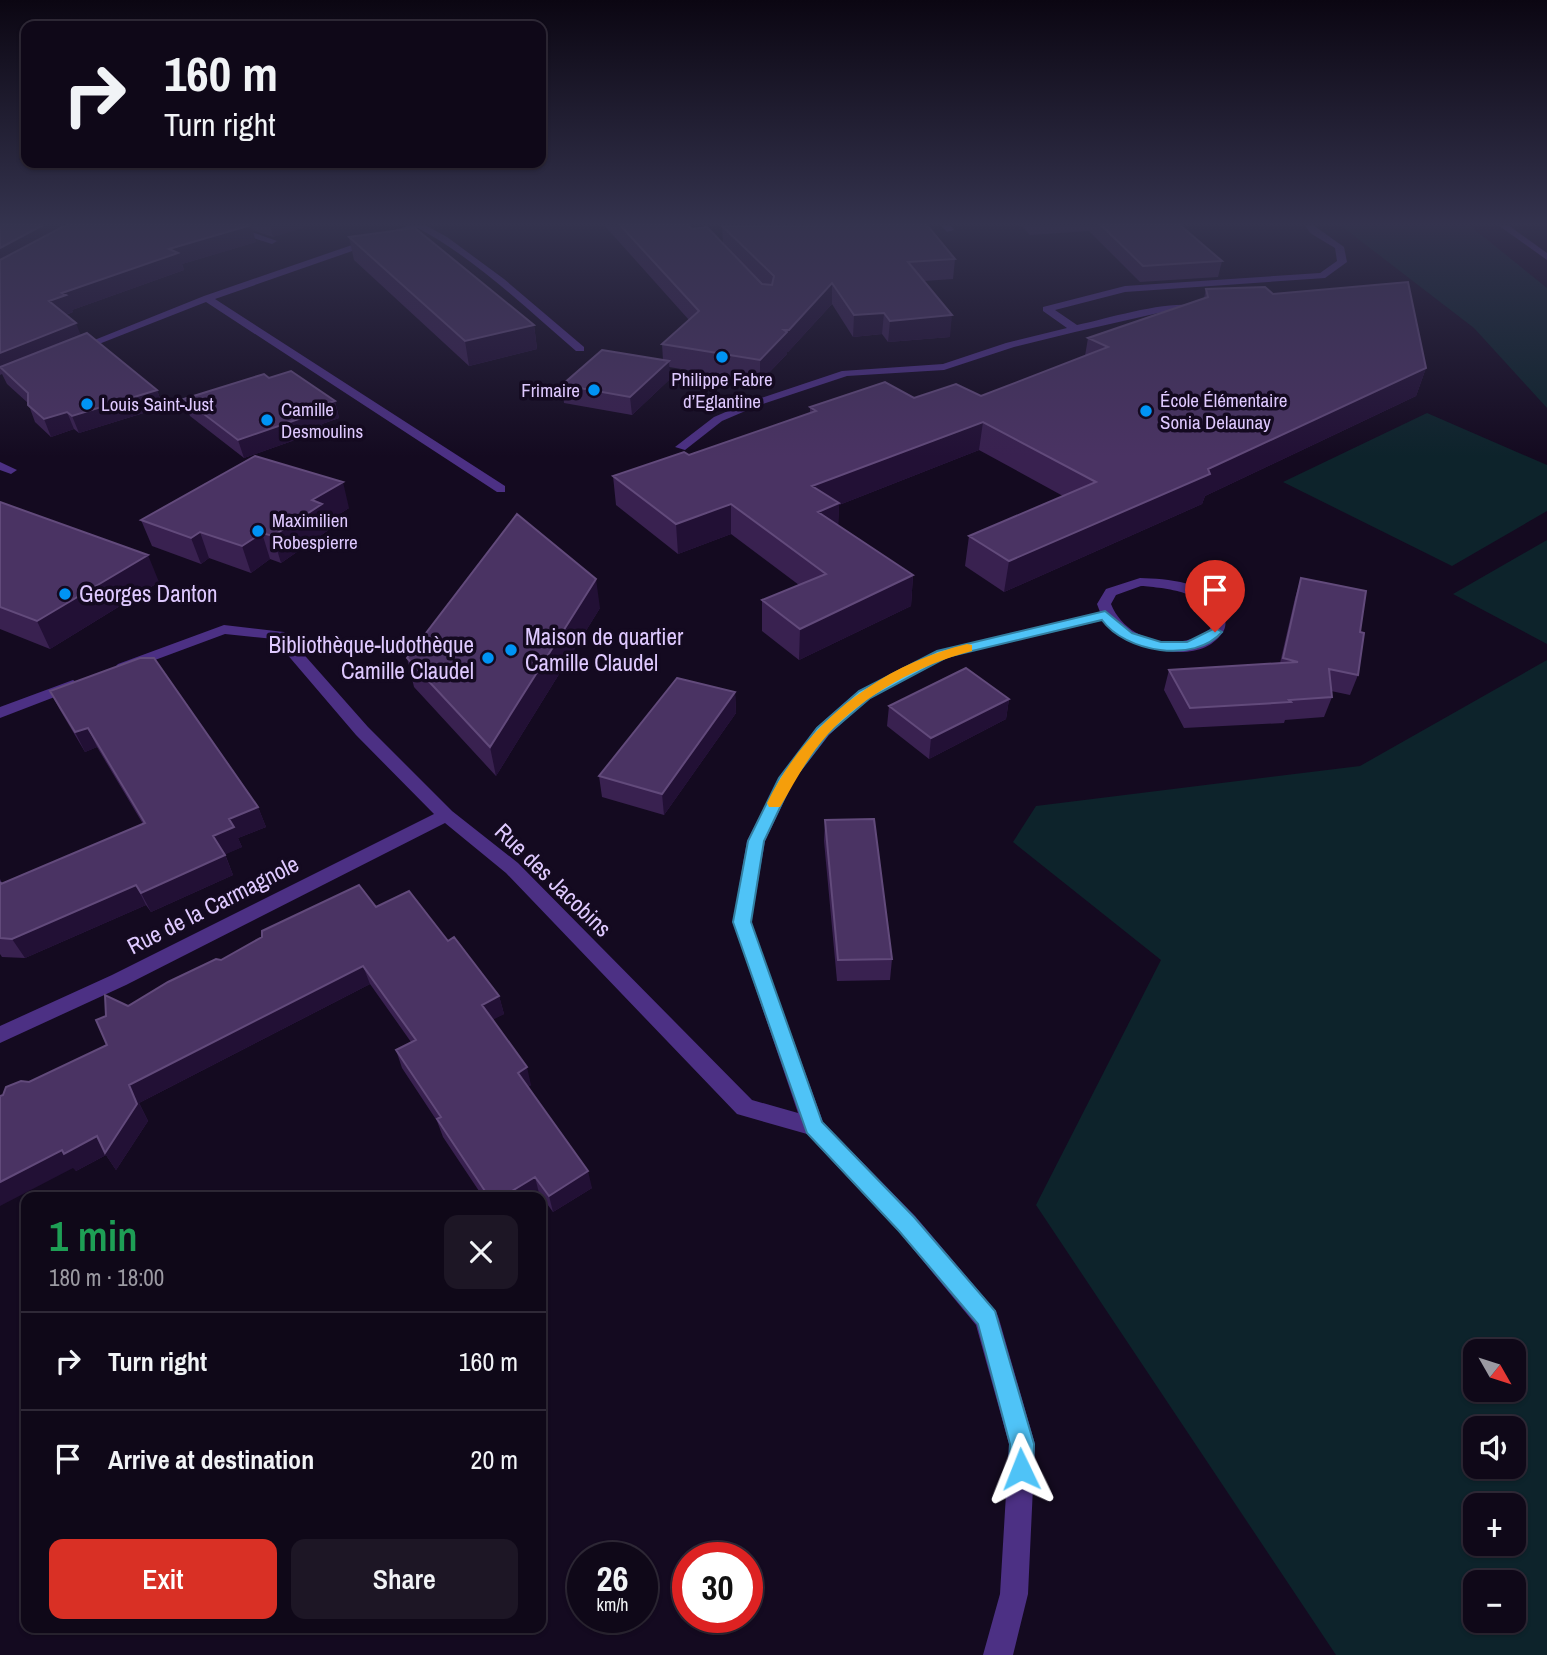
<!DOCTYPE html>
<meta charset="utf-8">
<style>
:root{--surface:#0f0818;--page:#1d1625;--text:#f1f3f6;--muted:#9b9aa2;--line:#2f2937;--accent:#d93025}
body{margin:0;font-family:"Archivo Narrow",sans-serif;background:var(--page);color:var(--text);height:100vh;display:flex;flex-direction:column;font-size:26px;white-space:nowrap}
*{box-sizing:border-box;margin:0}
p{font-size:23px;color:var(--muted)}
.icon{flex:none;width:38px;height:38px;fill:none;stroke:currentColor;stroke-width:2;stroke-linecap:round;stroke-linejoin:round}
.map{position:relative;flex:1;overflow:hidden}
.drawer{position:absolute;left:21px;top:1192px;width:525px;height:441px;display:flex;flex-direction:column;background:var(--surface);border-radius:14px;box-shadow:0 2px 5px #0004,0 0 0 2px var(--line)}
.drawer>*{flex:none}
.top-card{position:absolute;left:21px;top:21px;width:525px;height:147px;border-radius:14px;box-shadow:0 2px 5px #0004,0 0 0 2px var(--line);background:#0f0818;color:var(--text);overflow:hidden}
.needle{width:46px;rotate:129deg}
.controls{position:absolute;left:1463px;top:1339px;display:grid;gap:14px}
.controls a{display:grid;place-items:center;width:63px;height:63px;border-radius:14px;background:var(--surface);box-shadow:0 2px 5px #0004,0 0 0 2px var(--line);font-size:35px}
.speed{position:absolute;left:567px;top:1542px;display:flex;gap:14px;font-size:35px;font-weight:700;text-align:center}
.speed>*{display:grid;place-content:center;width:91px;height:91px;border-radius:50%;background:var(--surface);box-shadow:0 2px 5px #0004,0 0 0 2px var(--line);line-height:1}
.speed small{font-size:18px;font-weight:400}
.speed .limit{border:10px solid #d22;background:#fff;color:#111}
.pin{position:absolute;display:grid;place-items:center;width:60px;height:60px;color:#fff;margin:-72px -30px;border-radius:50% 50% 50% 0;rotate:-45deg;box-shadow:0 0 7px #0007}
.pin .icon{rotate:45deg}
.me{position:absolute;width:77px;margin:-38px;rotate:358deg;stroke-linejoin:round;filter:drop-shadow(0 0 5px #0008)}
.turn{display:flex;align-items:center;gap:24px;height:147px;padding:0 28px;font-size:32px}
.turn .icon{width:91px;height:91px;stroke-width:2.5}
.turn b{display:block;font-size:49px;line-height:60px}
.round{display:grid;place-items:center;flex:none;width:74px;height:74px;border-radius:14px;background:var(--page)}
.head{display:flex;align-items:center;justify-content:space-between;height:119px;padding:0 28px}
h1{font-size:42px;font-weight:600;line-height:52px;color:#1e9e55}
.primary-button{display:flex;gap:14px;margin-top:auto;padding:14px 28px}
.primary-button a{flex:1;height:80px;border-radius:14px;background:var(--accent);color:#fff;font-size:28px;font-weight:600;line-height:80px;text-align:center}
.primary-button a+a{background:var(--page);color:var(--text)}
ul{padding:0;list-style:none}
li{display:flex;align-items:center;gap:21px;height:98px;padding:0 28px;border-top:2px solid var(--line)}
li div{flex:1}
li b{display:block;font-size:26px}
li em{font-style:normal}
.map>svg:first-child{display:block}
.green{fill:#0d232b;fill-rule:evenodd}
.lines{fill:none;stroke-linecap:round;stroke-linejoin:round}
.street{fill:#4c3084;fill-rule:evenodd}
.wall{fill:#392150}
.shaded-wall{fill:#221035}
.building{fill:#4a3363;stroke:#624a7b;stroke-width:2}
.route{fill:#4fc3f7;stroke:#337fa1;stroke-width:2}
.slow{fill:#f59e0b}
.poi-dot{fill:#0093f4;stroke:#140a20;stroke-width:2.5}
.labels{text-anchor:middle;stroke-width:7;stroke-linejoin:round;paint-order:stroke}
.far-poi-label{font-size:19px;fill:#dfc9ff;stroke:#140a20;text-anchor:start}
.poi-label{font-size:23px;fill:#dfc9ff;stroke:#140a20;text-anchor:start}
.street-label{font-size:23px;fill:#dfc9ff;stroke:#140a20}
</style>
<div class="map">
<svg width="1547" height="1655" viewBox="0 0 1547 1655">
<rect width="100%" height="100%" fill="#140a20"/>
<path class="green" d="M 1340,225 L 1469,225 L 1547,288 L 1547,408 L 1474,328 Z
M 1427,413 L 1547,465 L 1547,511 L 1452,566 L 1283,482 Z
M 1547,540 L 1547,644 L 1453,594 Z
M 1547,660 L 1547,1655 L 1336,1655 L 1036,1205 L 1161,960 L 1013,842 L 1036,806 L 1360,766 ZM 1475,1351 L 1514,1351 L 1514,1390 L 1475,1390 ZM 1475,1428 L 1514,1428 L 1514,1466 L 1475,1466 ZM 1475,1505 L 1514,1505 L 1514,1544 L 1475,1544 ZM 1475,1582 L 1514,1582 L 1514,1620 L 1475,1620 Z"/>
<g class="lines">
<path class="street" d="M 410,225 L 425,225 L 447,237 L 504,279 L 584,347 L 584,351 L 576,351 C 526,308 477,260 418,228 L 215,299 L 505,486 L 505,492 L 497,492 L 206,302 L 81,351 L 72,349 L 204,296 Z
M 941,225 L 950,225 L 954,230 L 947,232 Z
M 1305,225 L 1313,225 L 1344,247 L 1347,262 L 1325,278 L 1125,292 L 1055,310 L 1077,325 C 1103,320 1182,295 1203,309 L 1198,312 L 1167,311 L 1075,332 L 1014,347 L 944,370 L 847,376 L 757,406 L 722,421 L 685,450 L 675,447 L 714,417 L 749,402 L 842,371 L 943,364 L 1006,343 L 1067,328 L 1043,311 L 1043,307 L 1125,286 L 1320,273 L 1337,261 L 1335,248 L 1310,233 Z
M 1498,225 L 1508,225 L 1547,253 L 1547,260 Z
M 229,226 L 235,226 L 277,241 L 272,244 L 229,230 Z
M 0,462 L 17,470 L 11,474 L 0,470 Z
M 1140,578 C 1167,579 1209,581 1222,610 C 1225,617 1227,623 1224,630 C 1201,671 1127,647 1103,620 L 947,657 L 870,697 L 829,735 L 794,780 L 765,841 L 751,922 L 823,1122 L 915,1216 L 996,1311 L 999,1319 L 1035,1444 L 1028,1594 L 1013,1655 L 983,1655 L 1000,1594 L 1009,1444 L 976,1325 L 899,1232 L 807,1134 L 737,1114 L 506,873 L 445,823 L 126,985 L 0,1043 L 0,1026 L 112,975 L 434,814 L 356,735 L 274,639 L 225,634 L 128,670 L 118,670 L 115,667 L 118,664 L 224,625 L 284,632 L 368,727 L 452,811 L 518,863 L 752,1100 L 798,1113 L 733,922 L 747,841 L 779,778 L 817,727 L 858,691 L 937,651 L 1100,612 L 1097,604 L 1106,589 ZM 1141,586 C 1166,588 1218,592 1210,629 C 1179,654 1126,642 1111,604 L 1116,595 Z
M 73,680 L 81,685 L 78,688 L 0,718 L 0,707 Z"/>
</g>
<path class="wall" d="M 0,225 L 311,225 L 273,237 L 252,230 L 256,242 L 182,264 L 184,270 L 72,310 L 73,312 L 66,315 L 81,336 L 157,390 L 163,407 L 79,433 L 74,429 L 51,437 L 35,422 L 28,403 L 7,384 L 2,374 L 0,375 Z
M 604,225 L 688,225 L 692,229 L 723,244 L 722,226 L 955,259 L 953,279 L 924,281 L 950,337 L 888,342 L 882,334 L 853,337 L 832,304 L 788,352 L 787,352 L 787,354 L 760,382 L 669,367 L 670,379 L 632,415 L 564,403 L 562,385 L 663,360 L 662,344 L 689,320 Z
M 1021,225 L 1180,225 L 1222,261 L 1218,277 L 1140,282 L 1089,231 L 1030,235 Z
M 349,237 L 534,325 L 537,349 L 469,366 L 354,260 Z
M 1206,289 L 1273,294 L 1426,368 L 1416,396 L 1205,496 L 1202,504 L 1004,592 L 965,566 L 969,536 L 1063,496 L 979,450 L 839,505 L 838,525 L 913,575 L 911,606 L 799,660 L 762,631 L 762,600 L 799,585 L 731,534 L 678,554 L 616,505 L 613,476 L 689,455 L 810,413 L 810,407 L 914,398 L 981,396 L 1085,356 L 1088,338 L 1204,298 Z
M 269,378 L 335,401 L 339,418 L 322,424 L 323,430 L 244,458 L 190,416 L 184,399 Z
M 0,502 L 159,582 L 50,649 L 0,629 Z
M 349,508 L 327,522 L 330,529 L 281,563 L 270,559 L 251,573 L 209,558 L 201,564 L 152,546 L 141,520 Z
M 1301,578 L 1360,632 L 1358,675 L 1350,695 L 1331,691 L 1332,697 L 1324,717 L 1285,720 L 1284,723 L 1184,728 L 1164,690 L 1169,670 L 1280,663 L 1295,598 Z
M 600,608 L 496,776 L 414,687 L 407,658 Z
M 50,691 L 258,807 L 266,827 L 238,838 L 242,847 L 225,854 L 233,875 L 151,912 L 146,905 L 25,958 L 2,957 L 0,954 L 0,879 L 2,883 L 143,824 L 97,747 L 85,752 L 60,710 Z
M 735,692 L 736,713 L 664,815 L 602,797 L 599,776 Z
M 1009,699 L 1006,719 L 929,759 L 887,726 L 889,706 Z
M 825,820 L 892,959 L 890,980 L 837,981 L 824,841 Z
M 376,907 L 448,941 L 499,996 L 504,1014 L 493,1019 L 531,1085 L 528,1087 L 592,1188 L 553,1212 L 539,1193 L 534,1197 L 483,1197 L 443,1137 L 437,1121 L 402,1068 L 396,1050 L 411,1042 L 370,984 L 139,1103 L 148,1121 L 116,1170 L 106,1155 L 76,1171 L 29,1082 L 107,1045 L 128,1006 L 221,960 Z"/>
<path class="shaded-wall" d="M 43,225 L 79,225 L 0,269 L 0,248 Z
M 251,225 L 256,242 L 182,264 L 184,270 L 72,310 L 73,312 L 56,318 L 49,301 L 62,293 L 169,249 Z
M 270,225 L 311,225 L 273,237 Z
M 832,283 L 832,304 L 788,352 L 787,352 L 787,354 L 760,382 L 760,360 L 784,330 Z
M 884,313 L 882,334 L 853,337 L 854,315 Z
M 952,315 L 950,337 L 888,342 L 890,321 Z
M 76,323 L 83,341 L 0,368 L 0,353 Z
M 534,325 L 537,349 L 469,366 L 465,341 Z
M 669,361 L 670,379 L 632,415 L 630,397 Z
M 1426,368 L 1416,396 L 1205,496 L 1202,504 L 1004,592 L 1009,561 Z
M 157,390 L 163,407 L 79,433 L 72,416 Z
M 335,401 L 339,418 L 322,424 L 323,430 L 244,458 L 238,440 L 313,408 Z
M 67,412 L 74,429 L 51,437 L 44,419 Z
M 983,422 L 979,450 L 839,505 L 838,533 L 817,542 L 812,486 Z
M 343,482 L 349,508 L 327,522 L 330,529 L 281,563 L 273,536 L 312,500 Z
M 731,504 L 731,534 L 678,554 L 676,524 Z
M 200,532 L 209,558 L 201,564 L 191,538 Z
M 262,533 L 270,559 L 251,573 L 242,546 Z
M 148,555 L 159,582 L 50,649 L 37,621 Z
M 913,575 L 911,606 L 799,660 L 800,629 Z
M 596,579 L 600,608 L 496,776 L 490,747 Z
M 735,692 L 736,713 L 664,815 L 662,794 Z
M 1009,699 L 1006,719 L 929,759 L 931,738 Z
M 88,728 L 97,747 L 85,752 L 75,732 Z
M 258,807 L 266,827 L 238,838 L 242,847 L 222,856 L 213,836 L 229,819 Z
M 225,855 L 233,875 L 151,912 L 141,893 Z
M 136,885 L 146,905 L 25,958 L 12,939 Z
M 363,966 L 370,984 L 139,1103 L 148,1121 L 116,1170 L 106,1155 L 76,1171 L 73,1168 L 0,1206 L 0,1182 L 129,1085 Z
M 499,996 L 504,1014 L 487,1023 L 482,1005 Z
M 527,1067 L 531,1085 L 522,1090 L 518,1073 Z
M 588,1171 L 592,1188 L 553,1212 L 549,1196 Z
M 535,1177 L 539,1193 L 534,1197 L 502,1197 Z"/>
<path class="building" d="M 0,225 L 43,225 L 0,248 Z
M 66,225 L 251,225 L 169,249 L 178,253 L 62,293 L 66,295 L 49,301 L 76,323 L 0,353 L 0,260 Z
M 620,225 L 688,225 L 692,229 L 707,227 L 762,284 L 772,285 L 774,276 L 722,226 L 927,225 L 955,259 L 908,262 L 952,315 L 890,321 L 884,313 L 854,315 L 832,283 L 789,330 L 784,330 L 787,332 L 760,360 L 662,344 L 699,311 Z
M 1101,225 L 1180,225 L 1222,261 L 1143,266 Z
M 415,228 L 534,325 L 465,341 L 349,237 Z
M 1408,282 L 1426,368 L 1208,469 L 1210,474 L 1009,561 L 969,536 L 1096,482 L 983,422 L 812,486 L 839,503 L 818,512 L 913,575 L 800,629 L 762,600 L 826,574 L 731,504 L 676,524 L 613,476 L 684,452 L 689,455 L 816,411 L 810,407 L 885,382 L 914,398 L 956,384 L 981,396 L 1108,347 L 1088,338 L 1208,297 L 1206,289 L 1265,287 L 1273,294 Z
M 87,333 L 157,390 L 72,416 L 67,412 L 44,419 L 28,405 L 28,393 L 0,367 Z
M 602,350 L 669,361 L 630,397 L 562,385 Z
M 291,371 L 335,401 L 313,408 L 319,412 L 238,440 L 184,399 L 264,374 L 269,378 Z
M 255,456 L 343,482 L 312,500 L 322,504 L 273,536 L 262,533 L 242,546 L 200,532 L 191,538 L 141,520 Z
M 0,502 L 148,555 L 37,621 L 0,607 Z
M 517,514 L 596,579 L 490,747 L 407,658 Z
M 1301,578 L 1366,591 L 1360,632 L 1364,633 L 1358,675 L 1329,669 L 1332,697 L 1289,700 L 1291,702 L 1190,708 L 1169,670 L 1298,662 L 1283,658 Z
M 140,658 L 154,658 L 258,807 L 229,819 L 234,827 L 213,836 L 225,855 L 141,893 L 136,885 L 12,939 L 0,938 L 0,882 L 1,884 L 145,823 L 88,728 L 75,732 L 50,691 Z
M 966,668 L 1009,699 L 931,738 L 889,706 Z
M 677,678 L 735,692 L 662,794 L 599,776 Z
M 874,819 L 892,959 L 838,960 L 825,820 Z
M 359,885 L 376,907 L 409,891 L 448,941 L 454,937 L 499,996 L 482,1005 L 527,1067 L 518,1073 L 588,1171 L 549,1196 L 535,1177 L 502,1197 L 489,1197 L 437,1119 L 441,1117 L 396,1050 L 416,1040 L 363,966 L 129,1085 L 137,1104 L 105,1153 L 97,1136 L 64,1154 L 62,1150 L 0,1182 L 0,1096 L 3,1095 L 6,1087 L 21,1081 L 29,1082 L 107,1045 L 96,1020 L 106,1016 L 105,995 L 128,1006 L 168,982 L 216,959 L 221,960 L 262,937 L 262,931 Z"/>
<linearGradient id="sky" x2="0" y2="1"><stop stop-color="#0b0612"/><stop offset="0.49" stop-color="#34334e"/><stop offset="1" stop-color="#34334e" stop-opacity="0"/></linearGradient>
<rect width="1547" height="457" fill="url(#sky)"/>
<path class="route" d="M 1105,611 L 1132,633 L 1161,642 L 1187,642 L 1215,628 L 1222,632 C 1194,664 1125,652 1102,620 L 947,657 L 870,698 L 828,734 L 793,780 L 764,841 L 751,922 L 822,1122 L 914,1217 L 995,1311 L 1034,1444 L 1033,1469 L 1029,1477 L 1021,1481 L 1012,1477 L 1009,1469 L 1010,1444 L 978,1324 L 899,1231 L 807,1133 L 733,922 L 748,841 L 779,778 L 817,728 L 859,691 L 937,651 Z"/>
<path class="slow" d="M 967,644 L 972,645 L 972,651 C 920,664 864,695 828,734 C 808,756 795,782 780,807 L 769,807 L 767,803 C 806,723 880,665 967,644 Z"/>
<g class="poi-dot">
<circle cx="722" cy="357" r="7"/>
<circle cx="594" cy="390" r="7"/>
<circle cx="87" cy="404" r="7"/>
<circle cx="1146" cy="411" r="7"/>
<circle cx="267" cy="420" r="7"/>
<circle cx="258" cy="531" r="7"/>
<circle cx="65" cy="594" r="7"/>
<circle cx="511" cy="650" r="7"/>
<circle cx="488" cy="658" r="7"/>
</g>
<g class="labels">
<g class="far-poi-label">
<text x="722" y="386" text-anchor="middle">Philippe Fabre<tspan x="722" dy="22">d’Eglantine</tspan></text>
<text x="580" y="397" text-anchor="end">Frimaire</text>
<text x="1160" y="407">École Élémentaire<tspan x="1160" dy="22">Sonia Delaunay</tspan></text>
<text x="101" y="411">Louis Saint-Just</text>
<text x="281" y="416">Camille<tspan x="281" dy="22">Desmoulins</tspan></text>
<text x="272" y="527">Maximilien<tspan x="272" dy="22">Robespierre</tspan></text>
</g>
<g class="poi-label">
<text x="79" y="602">Georges Danton</text>
<text x="525" y="645">Maison de quartier<tspan x="525" dy="26">Camille Claudel</tspan></text>
<text x="474" y="653" text-anchor="end">Bibliothèque-ludothèque<tspan x="474" dy="26">Camille Claudel</tspan></text>
</g>
<g class="street-label">
<text transform="translate(553 880) rotate(44)" y="8">Rue des Jacobins</text>
<text transform="translate(213 905) rotate(-27)" y="8">Rue de la Carmagnole</text>
</g>
</g>
</svg>
<div class="controls">
<a><svg class="needle" viewBox="-14 -14 28 28"><path d="M0-13l5 13h-10z" fill="#e53935"/><path d="M0 13l5-13h-10z" fill="#9b9aa2"/></svg></a>
<a><svg class="icon" aria-label="sound" viewBox="0 0 24 24"><path d="M4 9h4l5-4v14l-5-4H4zM17 9q2 3 0 6"/></svg></a>
<a>+</a>
<a>−</a>
</div>
<div class="speed"><div>26<small>km/h</small></div><div class="limit">30</div></div>
<div class="pin" style="left:1215px;top:632px;background:#d93025"><svg class="icon" aria-label="arrive" viewBox="0 0 24 24"><path d="M6 21V4h12l-3 4 3 4H6"/></svg></div>
<svg class="me" style="left:1021px;top:1469px" viewBox="-20 -20 40 40"><path d="M0-17L14 15 0 8-14 15z" fill="#4fc3f7" stroke="#fff" stroke-width="4"/></svg>
<div class="top-card">
<div class="turn"><svg class="icon" aria-label="right" viewBox="0 0 24 24"><path d="M7 20v-9h11M14 6l5 5-5 5"/></svg><div><b>160 m</b>Turn right</div></div>
</div>
<section class="drawer">
<div class="head"><div><h1>1 min</h1><p>180 m · 18:00</p></div><a class="round"><svg class="icon" aria-label="close" viewBox="0 0 24 24"><path d="M6 6l12 12M18 6L6 18"/></svg></a></div>
<ul>
<li><svg class="icon" aria-label="right" viewBox="0 0 24 24"><path d="M7 20v-9h11M14 6l5 5-5 5"/></svg><div><b>Turn right</b></div><em>160 m</em></li>
<li><svg class="icon" aria-label="arrive" viewBox="0 0 24 24"><path d="M6 21V4h12l-3 4 3 4H6"/></svg><div><b>Arrive at destination</b></div><em>20 m</em></li>
</ul>
<div class="primary-button"><a>Exit</a><a>Share</a></div>
</section>
</div>
